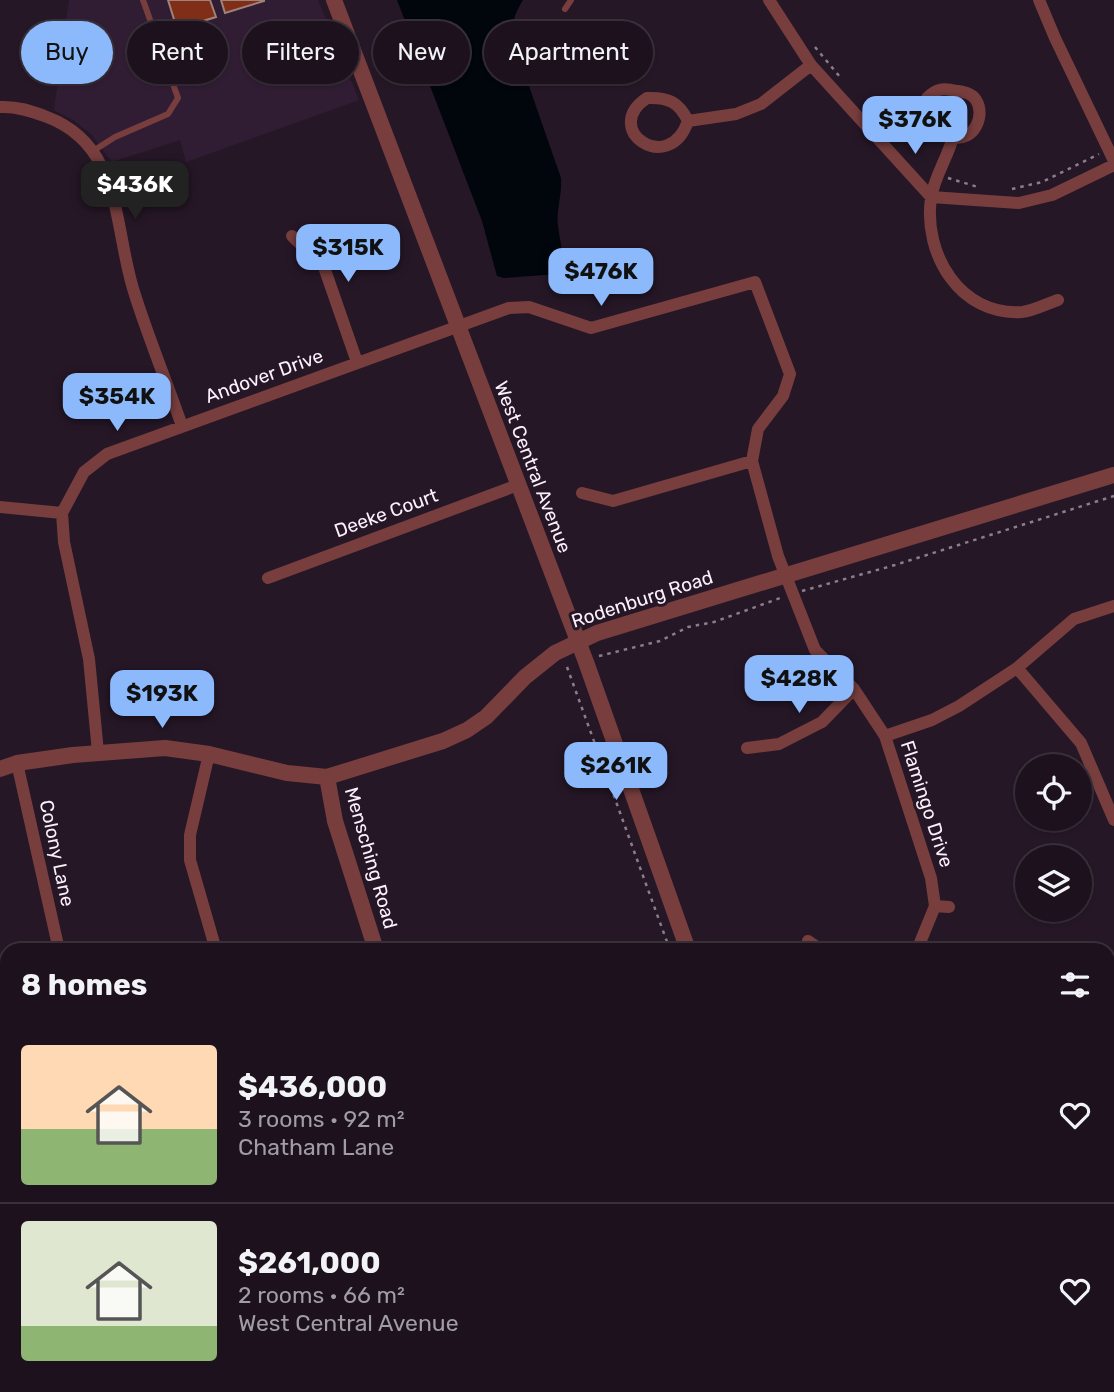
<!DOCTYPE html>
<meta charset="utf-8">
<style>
:root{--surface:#1c111d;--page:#291f2a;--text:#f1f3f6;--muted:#a09da4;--line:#3a313b;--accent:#8cb9fc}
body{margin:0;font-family:Rubik,sans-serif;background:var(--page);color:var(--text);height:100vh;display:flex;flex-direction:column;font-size:26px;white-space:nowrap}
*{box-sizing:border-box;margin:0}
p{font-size:23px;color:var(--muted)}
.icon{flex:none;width:38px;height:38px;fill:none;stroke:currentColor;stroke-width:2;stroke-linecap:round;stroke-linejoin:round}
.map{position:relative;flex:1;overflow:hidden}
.panel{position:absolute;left:0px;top:943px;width:1115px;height:450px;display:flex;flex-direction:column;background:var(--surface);border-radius:21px 21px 0 0;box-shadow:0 2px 5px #0004,0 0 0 2px var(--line)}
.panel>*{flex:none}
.hud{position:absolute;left:21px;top:21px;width:700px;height:63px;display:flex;gap:14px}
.fabs{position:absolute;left:1015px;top:754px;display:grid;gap:14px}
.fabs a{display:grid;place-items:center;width:77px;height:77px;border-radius:50%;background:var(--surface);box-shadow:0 2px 5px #0004,0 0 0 2px var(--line);font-size:35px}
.price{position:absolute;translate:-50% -60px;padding:0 16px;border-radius:14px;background:var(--accent);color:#111;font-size:23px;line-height:46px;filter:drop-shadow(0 2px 4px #0008)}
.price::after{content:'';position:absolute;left:50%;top:42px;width:21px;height:16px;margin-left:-10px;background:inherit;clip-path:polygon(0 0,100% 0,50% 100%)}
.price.current{background:#222;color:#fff}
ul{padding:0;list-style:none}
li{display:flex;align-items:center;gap:21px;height:175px;padding:0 21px}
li+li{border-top:2px solid var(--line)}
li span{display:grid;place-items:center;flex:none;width:196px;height:140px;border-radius:7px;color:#555}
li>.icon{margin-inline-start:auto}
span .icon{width:84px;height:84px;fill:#fffc;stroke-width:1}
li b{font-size:30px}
h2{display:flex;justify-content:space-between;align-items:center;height:84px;padding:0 21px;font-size:30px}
.chip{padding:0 24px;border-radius:32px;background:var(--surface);box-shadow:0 2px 5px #0004,0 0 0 2px var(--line);font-size:24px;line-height:63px}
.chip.current{background:var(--accent);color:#111}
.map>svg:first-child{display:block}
.built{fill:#311d33}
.green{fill:#363a0d}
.water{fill:#01060d}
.building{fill:#802e17;stroke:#9f827a;stroke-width:2}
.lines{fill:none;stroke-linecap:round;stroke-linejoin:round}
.path{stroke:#8b7e8c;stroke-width:2.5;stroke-dasharray:3.5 5;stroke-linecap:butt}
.service{stroke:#783e3e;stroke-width:6}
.minor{stroke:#783e3e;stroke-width:12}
.tertiary{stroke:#783e3e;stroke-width:16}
.labels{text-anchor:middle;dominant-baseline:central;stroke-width:6;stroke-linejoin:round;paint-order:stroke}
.street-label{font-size:19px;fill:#fbf0fb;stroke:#261727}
</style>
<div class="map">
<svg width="1114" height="1392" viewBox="0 0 1114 1392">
<rect width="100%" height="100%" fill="#261727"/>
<path class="built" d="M69,0H318L359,100L186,162L180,140L112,162L91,134L73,120L54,110Z"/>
<path class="green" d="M7,1205V1386H314L312,1392H9L0,1380V1207Z"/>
<path class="water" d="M397,0H523C515,13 511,24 513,40L561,178C562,190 559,200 558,212C555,234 569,253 557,274L504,278L497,276L482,221Z
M1114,1039V1212L1108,1208V1042Z"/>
<path class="building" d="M168,0H210L216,17L177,29Z
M221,0H264V1L225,13Z
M363,1386H381L379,1392H348L350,1387L361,1391Z
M435,1386H459L461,1392H437Z
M685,1386L688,1392H666L683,1386Z
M750,1386H784L786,1392H766L765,1389L753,1392Z"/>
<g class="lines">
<path class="path" d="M815,47L840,77
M948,178L978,187
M1012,189L1042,182L1099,154
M802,591L895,565L1114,496
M599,656L660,641L688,627L714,622L783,597
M567,667L670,950
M0,1238L7,1237
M826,1386L828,1392"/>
<path class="service" d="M565,9L571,0
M93,151L115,137L168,114L178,98L143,0"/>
<path class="minor" d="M769,0L811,65L931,197L1019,203L1052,195L1114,165
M1039,0L1055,38L1114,161
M647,98C668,97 679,102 688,121C669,177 600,129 647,98Z
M0,107C17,106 32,111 47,117C124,146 113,230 135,295C149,339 167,383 182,426
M688,121L736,114L761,104L811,65
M953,137C934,131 925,118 927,98C937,88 943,88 957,91C964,92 972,93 976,100C986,115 974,142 953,137C948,157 934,177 931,198C923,254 960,316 1022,312C1033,311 1046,304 1058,300
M292,236L324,267L357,362
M582,493L613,501L752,461
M0,507L62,513
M268,578L518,485
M1017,668L1081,743L1114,820
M885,736L932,720L959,706L1017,668L1074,619L1114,606
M747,748L779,744L822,722L854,689
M98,752L89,659L64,542L62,513L84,472L107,454L509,308L529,307L591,328L755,282L790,374L783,396L758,429L752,461L778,556L815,650L854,689L885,736L931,878L935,906L917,950
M209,754L190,835V860L216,950
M17,763L59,950
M935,906L949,907
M808,941L821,950
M1108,1009L1114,1006
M1108,1236L1114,1239
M716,1386L718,1392
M495,1392V1386"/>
<path class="tertiary" d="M334,0L586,662L688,950
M0,769L17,763L73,755L165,748L209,754L287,773L327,777L443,741L467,730L486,717L525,677L555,653L597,633L1114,475
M327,777L335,821L376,950
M844,1386L846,1392
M312,1392L314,1386"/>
</g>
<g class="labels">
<g class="street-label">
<text transform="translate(264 376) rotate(-20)">Andover Drive</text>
<text transform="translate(533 467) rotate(69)">West Central Avenue</text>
<text transform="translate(386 513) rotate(-20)">Deeke Court</text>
<text transform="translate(642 599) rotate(-18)">Rodenburg Road</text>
<text transform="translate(927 804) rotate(72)">Flamingo Drive</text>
<text transform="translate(57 853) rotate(78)">Colony Lane</text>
<text transform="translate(371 858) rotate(74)">Mensching Road</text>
</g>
</g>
</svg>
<div class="fabs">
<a><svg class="icon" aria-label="locate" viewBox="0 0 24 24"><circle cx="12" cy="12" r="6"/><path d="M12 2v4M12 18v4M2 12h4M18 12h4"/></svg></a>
<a><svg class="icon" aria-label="layers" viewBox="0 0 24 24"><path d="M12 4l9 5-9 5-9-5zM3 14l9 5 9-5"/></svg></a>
</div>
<b class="price" style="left:915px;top:156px">$376K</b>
<b class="price current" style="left:135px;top:221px">$436K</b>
<b class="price" style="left:348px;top:284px">$315K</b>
<b class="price" style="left:601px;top:308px">$476K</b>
<b class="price" style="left:117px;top:433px">$354K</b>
<b class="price" style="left:799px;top:715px">$428K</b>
<b class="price" style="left:162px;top:730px">$193K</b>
<b class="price" style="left:616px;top:802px">$261K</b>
<div class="hud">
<a class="chip current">Buy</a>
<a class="chip">Rent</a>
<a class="chip">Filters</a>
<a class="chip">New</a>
<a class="chip">Apartment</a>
</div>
<section class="panel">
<h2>8 homes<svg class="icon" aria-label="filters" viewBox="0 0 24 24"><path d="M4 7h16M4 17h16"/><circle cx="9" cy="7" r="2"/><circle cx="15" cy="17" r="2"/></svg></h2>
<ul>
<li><span style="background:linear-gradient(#ffd9b3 60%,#8fb573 0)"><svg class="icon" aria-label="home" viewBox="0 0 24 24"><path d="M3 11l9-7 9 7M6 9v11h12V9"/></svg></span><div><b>$436,000</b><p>3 rooms · 92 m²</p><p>Chatham Lane</p></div><svg class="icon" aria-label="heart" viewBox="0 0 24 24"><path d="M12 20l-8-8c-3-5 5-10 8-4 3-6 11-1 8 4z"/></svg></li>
<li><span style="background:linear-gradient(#dfe7d0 75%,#8fb573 0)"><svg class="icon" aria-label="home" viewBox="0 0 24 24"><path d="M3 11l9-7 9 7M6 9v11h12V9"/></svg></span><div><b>$261,000</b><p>2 rooms · 66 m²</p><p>West Central Avenue</p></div><svg class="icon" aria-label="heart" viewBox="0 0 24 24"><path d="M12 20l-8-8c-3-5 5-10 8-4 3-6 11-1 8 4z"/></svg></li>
</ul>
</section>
</div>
